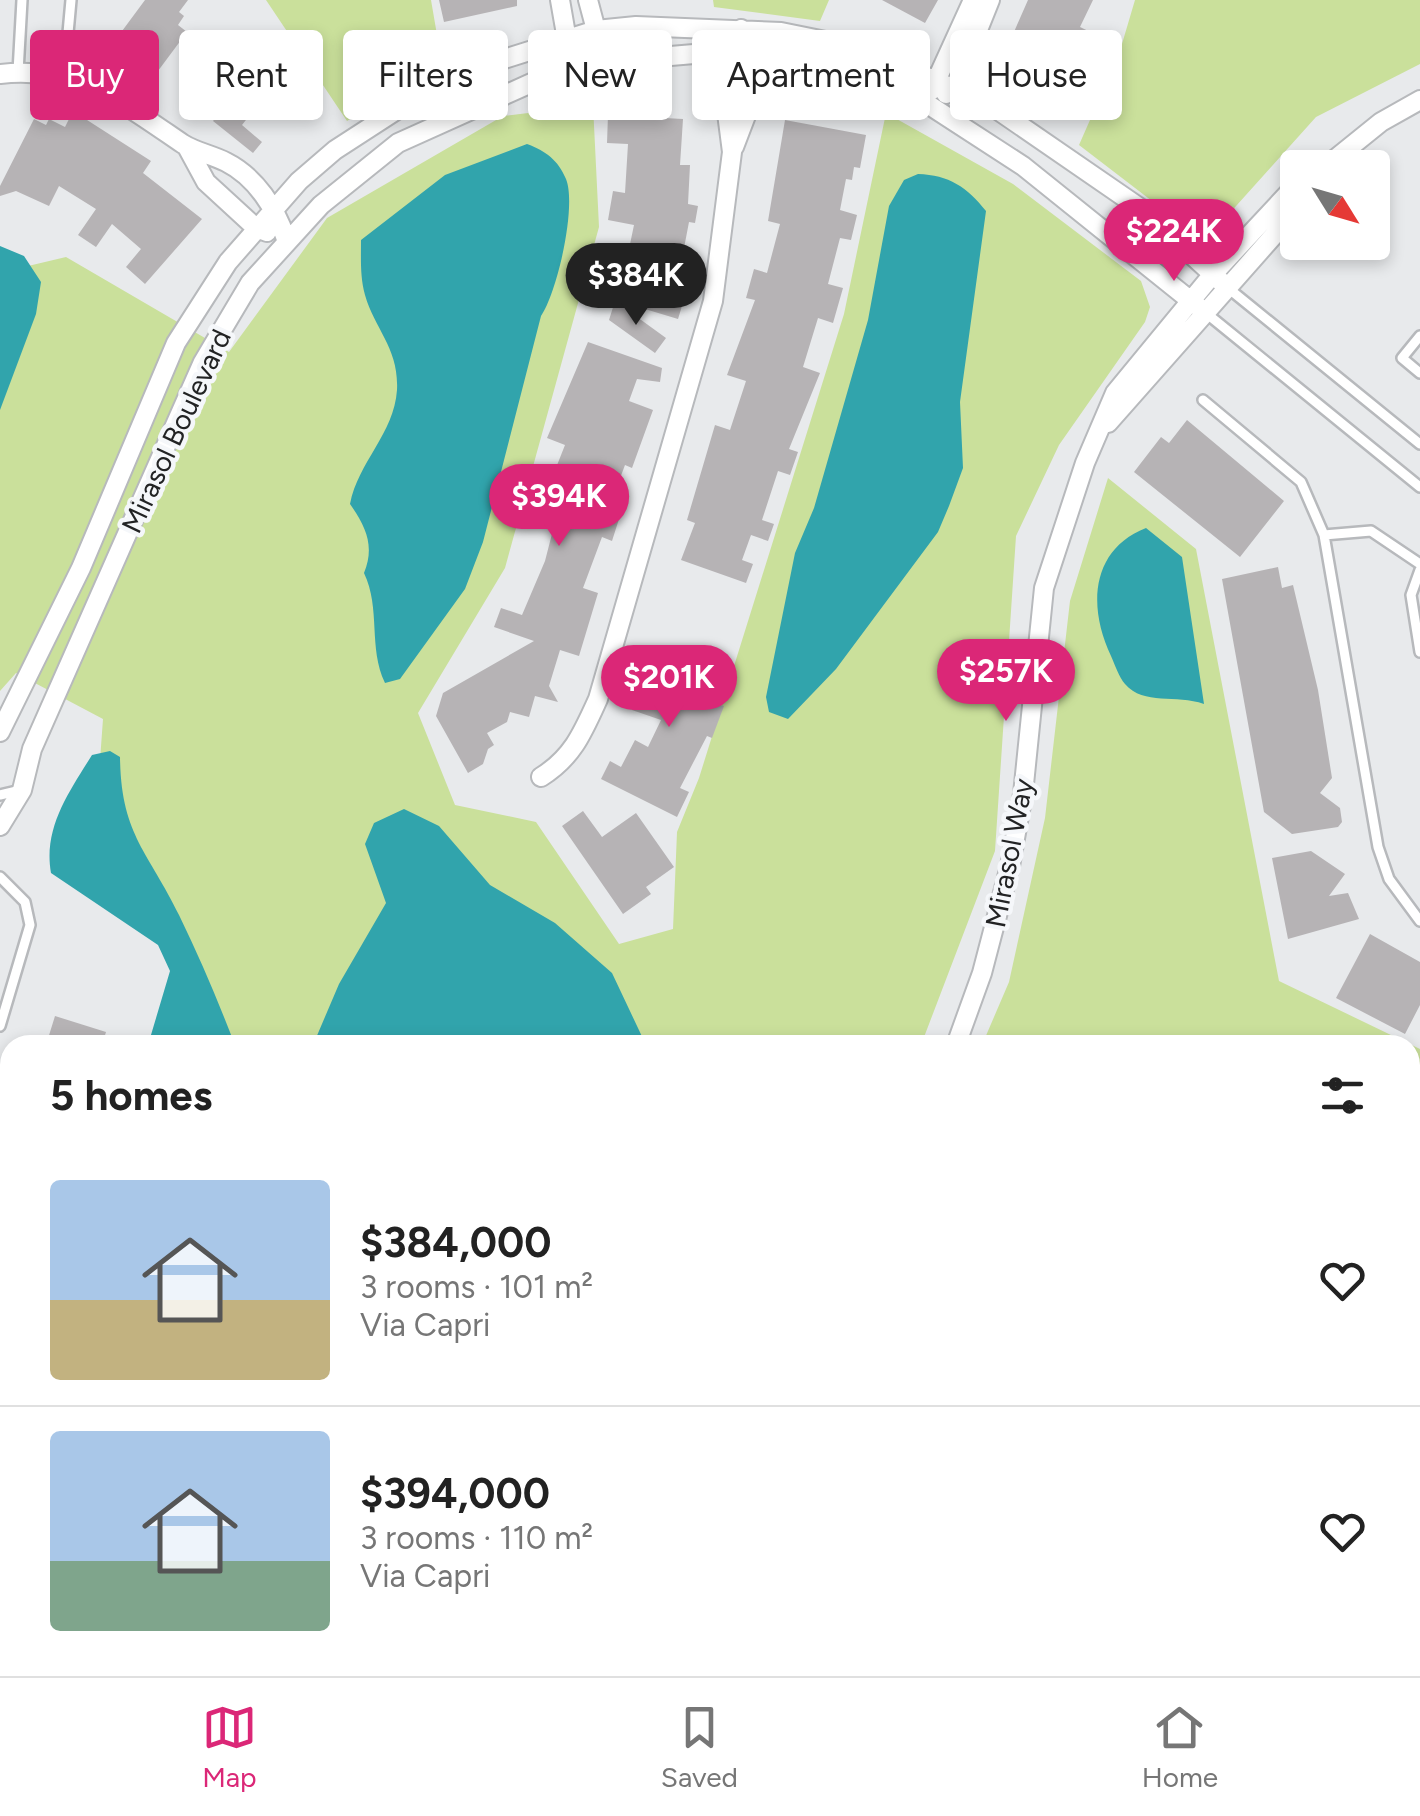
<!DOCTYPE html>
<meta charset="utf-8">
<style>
:root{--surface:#fff;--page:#f6f6f6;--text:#222;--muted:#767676;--line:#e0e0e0;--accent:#db2777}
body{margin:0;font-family:Figtree,sans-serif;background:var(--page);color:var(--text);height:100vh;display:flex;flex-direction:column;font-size:38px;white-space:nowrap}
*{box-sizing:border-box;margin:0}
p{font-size:32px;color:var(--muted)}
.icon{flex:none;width:55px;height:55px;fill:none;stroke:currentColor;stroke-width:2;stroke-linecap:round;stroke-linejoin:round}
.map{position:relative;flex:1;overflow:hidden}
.drawer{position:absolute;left:0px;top:1035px;width:1420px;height:642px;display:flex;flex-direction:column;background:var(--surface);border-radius:30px 30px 0 0;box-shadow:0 5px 15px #0003}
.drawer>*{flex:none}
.guide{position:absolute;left:30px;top:30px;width:1360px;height:90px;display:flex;gap:20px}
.needle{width:65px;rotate:127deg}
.buttons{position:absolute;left:1280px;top:150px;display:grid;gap:20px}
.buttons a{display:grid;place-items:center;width:110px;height:110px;border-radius:10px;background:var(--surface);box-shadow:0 5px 15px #0003;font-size:50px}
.price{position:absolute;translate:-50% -85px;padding:0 22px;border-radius:35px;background:var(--accent);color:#fff;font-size:32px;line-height:65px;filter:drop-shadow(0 2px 5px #0008)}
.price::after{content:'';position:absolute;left:50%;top:60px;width:30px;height:22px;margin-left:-15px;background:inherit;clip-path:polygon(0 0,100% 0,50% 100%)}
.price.selected{background:#222;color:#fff}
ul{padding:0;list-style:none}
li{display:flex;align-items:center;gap:30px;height:250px;padding:0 50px}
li+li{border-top:2px solid var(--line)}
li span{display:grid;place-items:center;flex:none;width:280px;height:200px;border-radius:10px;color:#555}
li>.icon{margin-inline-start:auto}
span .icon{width:120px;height:120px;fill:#fffc;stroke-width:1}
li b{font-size:42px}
h2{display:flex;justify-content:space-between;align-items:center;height:120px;padding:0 50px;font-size:42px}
.pill{padding:0 35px;border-radius:10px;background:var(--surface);box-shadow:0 5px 15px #0003;font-size:35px;line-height:90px}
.pill.selected{background:var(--accent);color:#fff}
.menu{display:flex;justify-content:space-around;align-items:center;height:140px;border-top:2px solid var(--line);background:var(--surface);font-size:28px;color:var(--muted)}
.menu a{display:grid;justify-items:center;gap:5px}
.menu .selected{color:var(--accent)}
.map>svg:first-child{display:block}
.green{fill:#cae09b}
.water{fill:#31a4ac}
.building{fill:#b6b3b5}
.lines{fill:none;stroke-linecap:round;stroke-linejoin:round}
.service-casing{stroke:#b7b9bc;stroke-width:14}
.minor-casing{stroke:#b7b9bc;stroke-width:22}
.service{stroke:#fff;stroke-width:9}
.minor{stroke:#fff;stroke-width:18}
.labels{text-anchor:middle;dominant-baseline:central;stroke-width:9;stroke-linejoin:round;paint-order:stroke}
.street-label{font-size:28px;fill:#222324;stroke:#f5f7fa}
</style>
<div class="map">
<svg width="1420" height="1676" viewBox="0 0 1420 1676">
<rect width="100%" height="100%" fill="#e8eaec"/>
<path class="green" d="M266,0H431L442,64L347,121Z
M713,0H829L820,21L714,7Z
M1135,0H1420V64L1316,117L1219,225L1195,234L1079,145L1119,54Z
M593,105L599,227L505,568L418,713L455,805L536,822L619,944L673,929L677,832L699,778L844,314L886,113L1013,184L1141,281L1150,307L1145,322L1059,445L1016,536L995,851L921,1045H215L98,788L103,719L16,673L0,691V279L7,271L66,257L229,352L327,218L503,116Z
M1108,478L1196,549L1279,981L1420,1049V1676H924L921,1668H1410V1045H982L1009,982L1045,818L1070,601Z
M609,1668H871L873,1676H608Z"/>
<path class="water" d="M527,144C546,151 558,160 566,179C577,206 557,293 541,316L483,542L465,589L400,679L385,683C368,647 381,609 364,573C375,546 366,527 350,504C358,462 394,434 397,390C399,348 375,330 365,295C360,277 361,259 361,240L445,175Z
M918,174C949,175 967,187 986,211L960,402L963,468L949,506L938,532L836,669L788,719L769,712L766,697L795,553L814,508L868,320L889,206L904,180Z
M0,246L24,256L41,282L36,314L0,410Z
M1146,528L1182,557L1204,704C1176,694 1144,706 1125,684C1119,677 1115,665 1111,656C1088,608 1090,550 1146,528Z
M110,751L120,757C121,835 148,851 179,915C200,958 218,1001 235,1045H148L170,971L158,945L51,873C43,828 69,792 92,755Z
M404,809L439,826L490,885L555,923L612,973L646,1045H313L339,984L386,903L365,844L374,823Z
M643,1668H825L827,1676H642Z"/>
<path class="building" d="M145,0H188L179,12L184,16L178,25L187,32L155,75L134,59L129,65L108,50Z
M439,0H517V6L444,22Z
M882,0H938L925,23Z
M1028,0H1093L1080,27L1105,39L1097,56L1074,45L1056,83L1003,57Z
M263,59L307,94L285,120L261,101L242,125L262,142L253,153L213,121Z
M73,111L151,161L143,173L202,219L145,284L126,267L141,249L112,224L96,247L78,235L96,209L59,186L49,206L16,191L0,196V186L34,119L46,125L49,119L65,127Z
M608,115L683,119L680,165H690L688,204L698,206L695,223L689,222L676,290L686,293L678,319L592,293L604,267L624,273L634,225L608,220L613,191L625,193L628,144L607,143Z
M785,120L866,135L860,168L854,167L852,180L846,179L840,210L857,215L851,240L840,238L828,284L843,288L833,323L818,318L803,367L820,373L789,449L798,452L790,475L778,471L762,520L774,524L768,541L751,535L742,560L753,564L746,583L681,560L695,523L687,520L715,425L730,430L746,381L727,375L755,300L746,298L754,269L767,273L780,224L768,221Z
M615,301L666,338L655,353L609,320Z
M588,342L662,368L660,382L637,379L629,401L653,410L632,468L625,465L619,481L614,480L601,513L619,519L612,541L602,537L583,588L598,593L579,656L560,650L549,686L558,702L535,696L529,717L510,712L507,722L487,733L494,745L488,749L483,764L468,773L436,716L443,693L534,641L494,627L501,608L522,615L545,561L554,526L525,516L535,489L546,493L565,445L547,438Z
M1187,420L1284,501L1240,557L1134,472L1161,437L1169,443Z
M1278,567L1282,588L1293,585L1318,690L1332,778L1320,793L1340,808L1342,822L1338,827L1292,834L1264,812L1222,579Z
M654,646L721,669L710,702L724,706L712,738L707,736L680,788L689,792L677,817L601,779L610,761L621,767L635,740L648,747L661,720L632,710Z
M583,811L602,837L636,813L674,867L646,887L651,894L623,914L562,826Z
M1311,851L1345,874L1329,896L1348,893L1359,919L1288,939L1272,858Z
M1370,934L1420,962V1005L1405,1034L1336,998Z
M55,1016L106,1032L102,1045H46Z"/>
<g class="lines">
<defs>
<path id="service" d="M18,72L22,0
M64,77L71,0
M1228,288L1420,444
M1206,313L1420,487
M1420,336L1402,358L1420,373
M1203,400L1301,482L1324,535L1371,531L1420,564
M1324,535L1378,847L1389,879L1420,921
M1420,570L1411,595L1420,652
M0,795L21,790
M0,877L25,902L30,925L0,1026"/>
<path id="minor" d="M560,0L567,40L589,63
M588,0L596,30L589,63
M0,74C76,65 124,104 183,144C196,152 212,155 226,162C256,177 276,209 286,239
M932,90L973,0
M946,94L954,90L990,0
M187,147L206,182L256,228L267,232
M734,147L755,92L758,58L741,29
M1324,168L1381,122L1420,100
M1108,423L1298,208
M0,732L81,568L176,343L228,262L299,181L335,150L426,91L482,66L596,30L636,26L781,32L860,48L989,104L1140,208L1228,288
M541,777C573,757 583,732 598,699L713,301L732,152L724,90L741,29
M0,826L22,790L32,749L203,362L250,283L321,205L398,143L538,80L589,63L694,54L780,59L853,77L929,105L1023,166L1206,313
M956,1045L982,973L1010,866L1023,794L1044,588L1085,463L1115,393L1213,274L1298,183
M893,1668L895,1676"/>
</defs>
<use href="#service" class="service-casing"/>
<use href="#minor" class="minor-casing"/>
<use href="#service" class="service"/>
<use href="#minor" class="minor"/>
</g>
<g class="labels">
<g class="street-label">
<text transform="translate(176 431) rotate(-65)">Mirasol Boulevard</text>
<text transform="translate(1009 853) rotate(-79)">Mirasol Way</text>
</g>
</g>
</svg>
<div class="buttons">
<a><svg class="needle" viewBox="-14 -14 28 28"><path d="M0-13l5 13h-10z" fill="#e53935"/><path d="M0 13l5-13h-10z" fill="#767676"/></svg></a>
</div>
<b class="price" style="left:1174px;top:284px">$224K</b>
<b class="price selected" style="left:636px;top:328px">$384K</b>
<b class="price" style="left:559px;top:549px">$394K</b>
<b class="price" style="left:1006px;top:724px">$257K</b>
<b class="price" style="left:669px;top:730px">$201K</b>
<div class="guide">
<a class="pill selected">Buy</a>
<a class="pill">Rent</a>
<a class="pill">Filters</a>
<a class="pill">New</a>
<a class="pill">Apartment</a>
<a class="pill">House</a>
</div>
<section class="drawer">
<h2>5 homes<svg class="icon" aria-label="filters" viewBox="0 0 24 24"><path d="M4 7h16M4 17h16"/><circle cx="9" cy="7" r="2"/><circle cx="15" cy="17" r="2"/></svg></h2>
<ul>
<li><span style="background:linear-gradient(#a9c7e8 60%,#c2b280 0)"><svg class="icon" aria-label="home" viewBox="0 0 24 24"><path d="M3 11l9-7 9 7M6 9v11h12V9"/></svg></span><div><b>$384,000</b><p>3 rooms · 101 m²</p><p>Via Capri</p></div><svg class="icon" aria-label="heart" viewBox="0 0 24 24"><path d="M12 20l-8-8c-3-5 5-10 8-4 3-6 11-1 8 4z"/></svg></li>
<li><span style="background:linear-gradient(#a9c7e8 65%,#7fa58c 0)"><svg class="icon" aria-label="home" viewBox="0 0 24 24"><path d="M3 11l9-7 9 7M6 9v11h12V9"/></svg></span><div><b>$394,000</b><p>3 rooms · 110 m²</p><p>Via Capri</p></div><svg class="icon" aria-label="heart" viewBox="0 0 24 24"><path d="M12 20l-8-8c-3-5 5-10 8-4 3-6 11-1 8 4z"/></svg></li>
</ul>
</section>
</div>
<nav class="menu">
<a class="selected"><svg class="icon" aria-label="map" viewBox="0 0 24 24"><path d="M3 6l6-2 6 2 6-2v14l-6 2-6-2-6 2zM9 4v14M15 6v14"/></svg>Map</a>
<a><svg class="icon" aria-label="saved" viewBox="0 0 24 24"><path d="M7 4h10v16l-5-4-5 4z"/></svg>Saved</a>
<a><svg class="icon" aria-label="home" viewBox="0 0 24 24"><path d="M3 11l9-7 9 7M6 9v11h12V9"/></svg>Home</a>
</nav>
